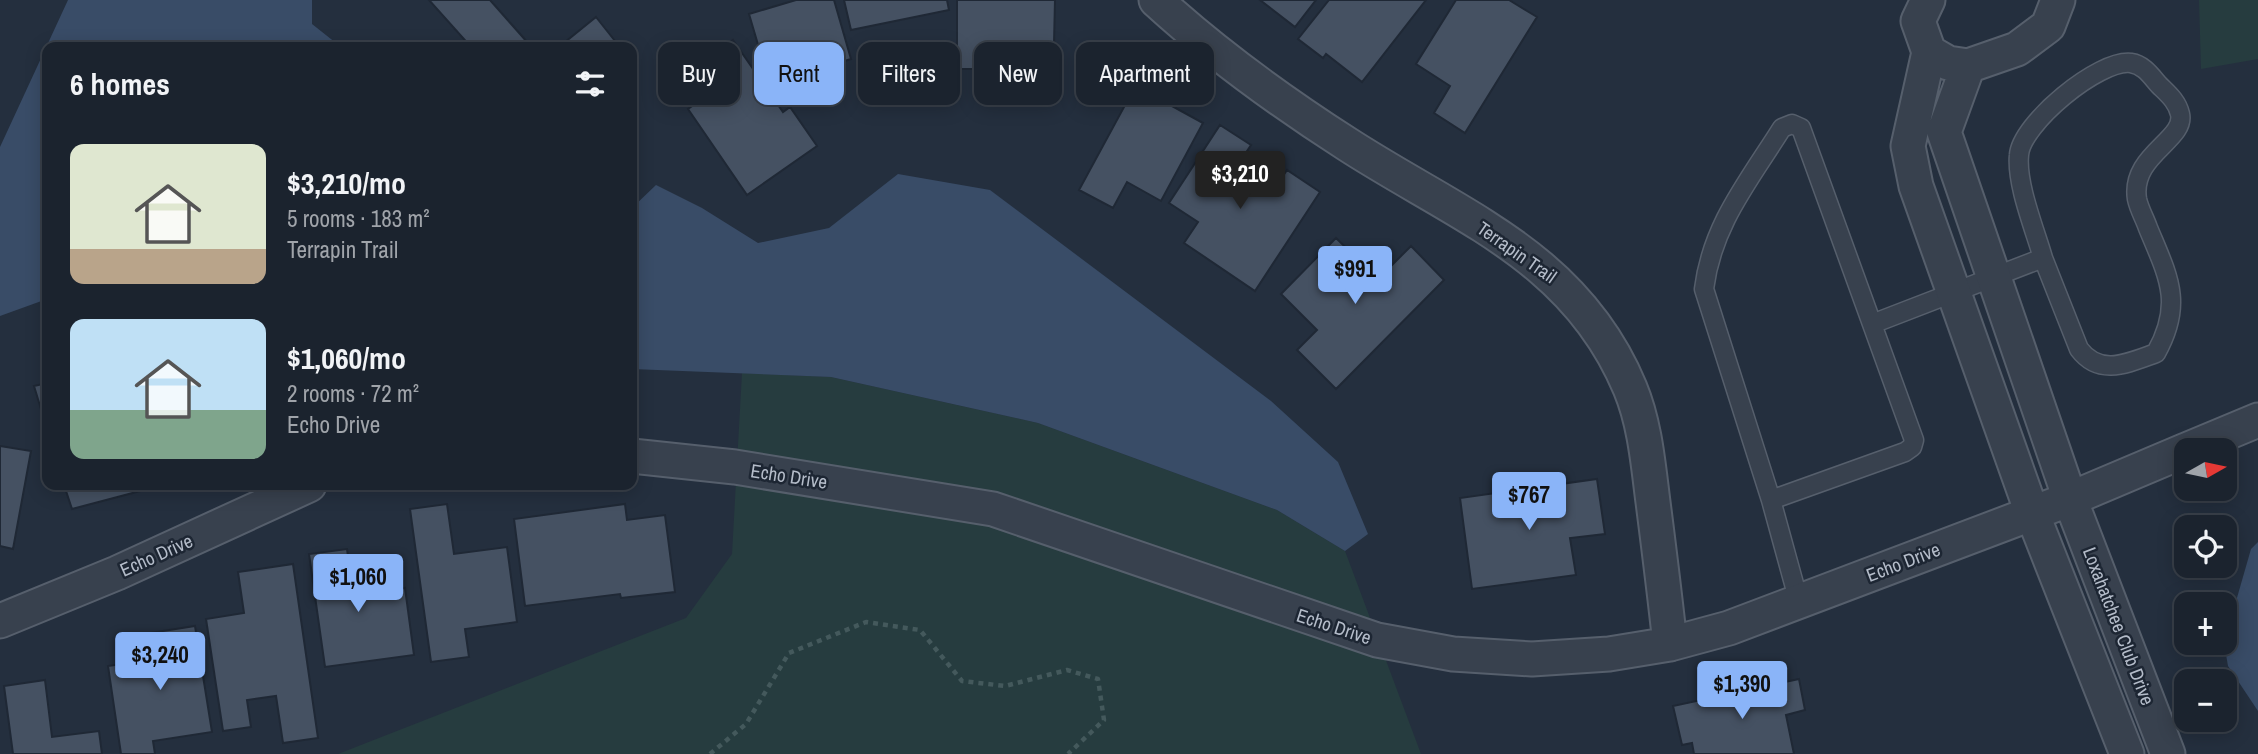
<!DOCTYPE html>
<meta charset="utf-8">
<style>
:root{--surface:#1b232e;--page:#242b36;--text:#f1f3f6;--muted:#a0a4aa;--line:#39404a;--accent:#8ab4f8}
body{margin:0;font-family:"Archivo Narrow",sans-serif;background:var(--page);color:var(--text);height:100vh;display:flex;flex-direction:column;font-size:26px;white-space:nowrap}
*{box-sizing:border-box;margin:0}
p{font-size:23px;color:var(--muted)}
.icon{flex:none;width:38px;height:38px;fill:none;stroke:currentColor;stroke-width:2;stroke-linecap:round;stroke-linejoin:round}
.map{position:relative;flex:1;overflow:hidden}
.sheet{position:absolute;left:42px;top:42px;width:595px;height:448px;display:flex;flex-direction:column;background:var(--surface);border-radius:14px;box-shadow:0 4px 18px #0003,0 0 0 2px var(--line)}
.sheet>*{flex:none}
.guide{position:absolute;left:658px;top:42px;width:665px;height:63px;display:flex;gap:14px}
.needle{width:46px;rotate:81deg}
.controls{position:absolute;left:2174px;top:438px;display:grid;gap:14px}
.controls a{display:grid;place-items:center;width:63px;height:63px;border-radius:14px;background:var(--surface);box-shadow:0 4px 18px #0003,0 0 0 2px var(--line);font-size:35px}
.price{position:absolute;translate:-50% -60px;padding:0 16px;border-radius:7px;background:var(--accent);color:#111;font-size:23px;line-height:46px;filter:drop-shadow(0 2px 4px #0008)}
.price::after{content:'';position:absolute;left:50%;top:42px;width:21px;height:16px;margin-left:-10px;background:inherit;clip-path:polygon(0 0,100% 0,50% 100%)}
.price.current{background:#222;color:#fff}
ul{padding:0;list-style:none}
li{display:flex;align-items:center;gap:21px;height:175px;padding:0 28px}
li span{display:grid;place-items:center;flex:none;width:196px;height:140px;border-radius:14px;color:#555}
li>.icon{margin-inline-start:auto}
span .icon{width:84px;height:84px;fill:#fffc;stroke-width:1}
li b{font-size:30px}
h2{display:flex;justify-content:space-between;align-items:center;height:84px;padding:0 28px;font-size:30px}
.chip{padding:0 24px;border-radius:14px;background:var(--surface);box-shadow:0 4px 18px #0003,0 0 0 2px var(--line);font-size:24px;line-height:63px}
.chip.current{background:var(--accent);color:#111}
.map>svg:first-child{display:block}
.green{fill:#263c3f}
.water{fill:#394c67}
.building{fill:#455162;stroke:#1f2835;stroke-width:2}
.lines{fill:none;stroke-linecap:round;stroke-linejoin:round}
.lane-casing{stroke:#565f6c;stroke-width:21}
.street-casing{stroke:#565f6c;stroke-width:37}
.path{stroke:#44595c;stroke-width:4.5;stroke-dasharray:5 5;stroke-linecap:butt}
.lane{stroke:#38414e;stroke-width:18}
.street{stroke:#38414e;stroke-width:33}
.labels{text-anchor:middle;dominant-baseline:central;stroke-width:5;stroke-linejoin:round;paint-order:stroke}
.street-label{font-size:19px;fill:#b4bcc9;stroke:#1d2633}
</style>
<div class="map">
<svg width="2258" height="754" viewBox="0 0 2258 754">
<rect width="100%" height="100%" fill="#242f3e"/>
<path class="green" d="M2199,0H2258V59L2201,69Z
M742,373L831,377L1038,423L1277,510L1345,551L1421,754H338L686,618L732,554Z"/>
<path class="water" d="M68,0H312V24L341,47H47V299L0,316V147Z
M898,174L990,190L1271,401L1338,462L1368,534L1345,551L1277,510L1038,423L831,377L632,369V208L656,185L702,208L758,243L829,228Z
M2258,542V711L2228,666L2224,643L2251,549Z"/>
<path class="building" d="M429,0H490L528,43L523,47H471Z
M796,0H834L851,59L809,72L810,78L771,89L749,14Z
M844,0H947L949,10L851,30Z
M957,0H1055L1054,44H1031V79H996V69H957Z
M1260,0H1316L1295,27Z
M1329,0H1426L1362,82L1326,54L1323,58L1298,39Z
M1456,0H1509L1537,17L1465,133L1434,113L1450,86L1416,64Z
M596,17L619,46L559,47Z
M733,40L783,112L790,107L817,146L747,195L688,109L713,91L696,66Z
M1144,70L1181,90L1172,106L1203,123L1161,201L1127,182L1113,208L1079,190Z
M1220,125L1251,145L1236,168L1272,192L1287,170L1320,192L1255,291L1184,243L1198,222L1169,203Z
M1336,238L1378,279L1411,246L1444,280L1336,389L1297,350L1317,330L1281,294Z
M47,383V429L34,386Z
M0,446L31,451L13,549L0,546Z
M1597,479L1605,534L1570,538L1576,575L1472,589L1460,498Z
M64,485H142L144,490L72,509Z
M447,504L454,554L507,547L517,622L465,629L469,657L431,662L410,509Z
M625,504L627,520L665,515L675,592L621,598L620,594L525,606L514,519Z
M347,549L352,582L376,579L378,592L405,588L414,655L325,667L309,554Z
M293,564L318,738L283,743L276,696L247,700L251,727L223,731L206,619L244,613L238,572Z
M195,626L212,732L153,741L155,754H121L108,666L129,663L128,651L152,648L150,633Z
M1799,679L1805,710L1786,715L1794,754H1694L1692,743L1682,745L1673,706Z
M45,680L52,737L99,731L102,754H13L4,686Z"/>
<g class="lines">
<defs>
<path id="lane" d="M1872,324L2043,258L2079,349C2100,377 2128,363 2156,353C2184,303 2168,276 2148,228C2145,219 2139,209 2137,199C2130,155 2186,140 2180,114C2177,101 2168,94 2159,85C2151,76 2144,65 2131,63C2099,59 2021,124 2019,155C2016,184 2035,230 2043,258
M1771,500L1905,452L1912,447L1914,440L1801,128L1792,124L1782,128C1748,182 1712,225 1704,289L1771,500L1799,602"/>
<path id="street" d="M1156,0C1215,54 1280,101 1347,144C1458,216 1575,256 1630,388C1645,424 1648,463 1653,502C1659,549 1665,597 1670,644
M1928,0L1918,21L1929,52L1948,63L1968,66L2017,49L2048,26L2058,0
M1929,52L1908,146L1916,186L2032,513L2127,754
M1968,66L1944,132L2070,499L2168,754
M2186,450L2258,420
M632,456L735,467L993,509L1377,640L1453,654L1532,659L1609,654L1670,644L1729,628L2070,499L2186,450
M0,621L117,573L309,485"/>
</defs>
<use href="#lane" class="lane-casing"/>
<use href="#street" class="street-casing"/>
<path class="path" d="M710,754L746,724L789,653L866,622L920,630L962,681L1005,686L1067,670L1098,679L1104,720L1068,754"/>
<use href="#lane" class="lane"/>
<use href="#street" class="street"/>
</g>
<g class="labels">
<g class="street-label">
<text transform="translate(1517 252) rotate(35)">Terrapin Trail</text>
<text transform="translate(789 476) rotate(9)">Echo Drive</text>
<text transform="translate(156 555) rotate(-24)">Echo Drive</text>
<text transform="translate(1903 562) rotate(-21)">Echo Drive</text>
<text transform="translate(1334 626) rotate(18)">Echo Drive</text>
<text transform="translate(2119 626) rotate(69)">Loxahatchee Club Drive</text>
</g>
</g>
</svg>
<div class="controls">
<a><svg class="needle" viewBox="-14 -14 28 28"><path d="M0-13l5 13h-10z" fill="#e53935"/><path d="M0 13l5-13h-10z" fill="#a0a4aa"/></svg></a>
<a><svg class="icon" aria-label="locate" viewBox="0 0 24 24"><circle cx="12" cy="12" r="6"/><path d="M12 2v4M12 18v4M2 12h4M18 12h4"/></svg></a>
<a>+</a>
<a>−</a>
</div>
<b class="price current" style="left:1240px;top:211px">$3,210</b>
<b class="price" style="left:1355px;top:306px">$991</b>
<b class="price" style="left:1529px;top:532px">$767</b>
<b class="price" style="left:358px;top:614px">$1,060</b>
<b class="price" style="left:160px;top:692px">$3,240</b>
<b class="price" style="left:1742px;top:721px">$1,390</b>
<div class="guide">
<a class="chip">Buy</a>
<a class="chip current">Rent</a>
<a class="chip">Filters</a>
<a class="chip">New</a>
<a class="chip">Apartment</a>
</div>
<section class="sheet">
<h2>6 homes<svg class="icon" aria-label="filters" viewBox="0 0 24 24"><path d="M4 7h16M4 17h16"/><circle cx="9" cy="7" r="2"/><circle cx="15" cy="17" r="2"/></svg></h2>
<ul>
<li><span style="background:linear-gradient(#dfe7d0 75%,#b9a48a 0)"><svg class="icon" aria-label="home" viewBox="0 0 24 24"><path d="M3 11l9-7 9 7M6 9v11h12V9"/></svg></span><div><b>$3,210/mo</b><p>5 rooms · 183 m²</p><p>Terrapin Trail</p></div></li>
<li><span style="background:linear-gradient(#bfe0f5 65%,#7fa58c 0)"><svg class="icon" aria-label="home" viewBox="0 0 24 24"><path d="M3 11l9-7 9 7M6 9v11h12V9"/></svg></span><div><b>$1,060/mo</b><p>2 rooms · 72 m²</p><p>Echo Drive</p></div></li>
</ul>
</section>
</div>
